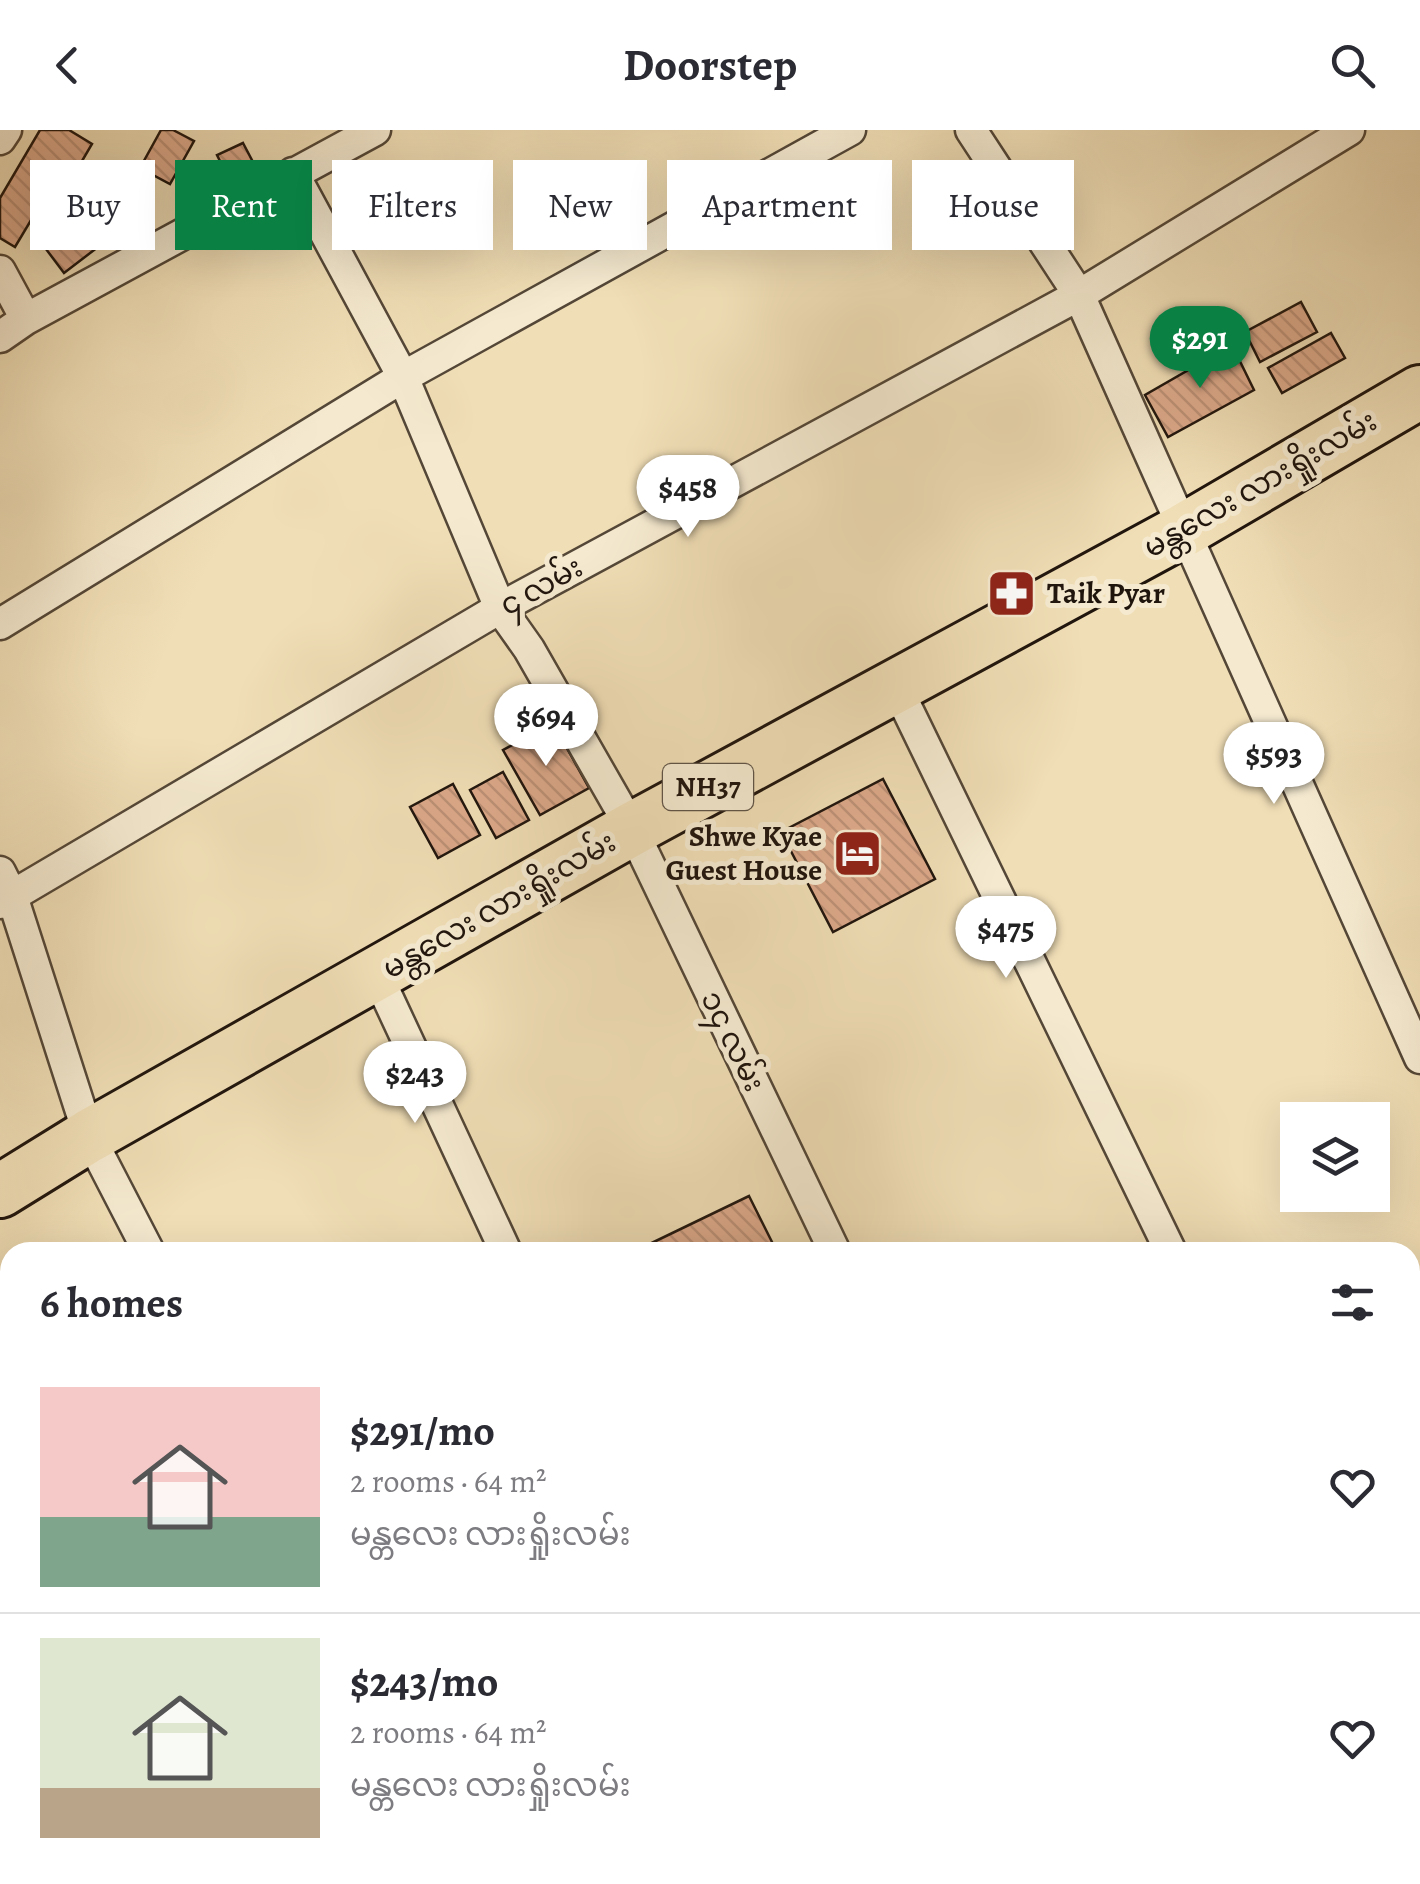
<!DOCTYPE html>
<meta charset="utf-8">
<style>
:root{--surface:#fff;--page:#f7f7f7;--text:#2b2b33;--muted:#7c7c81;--line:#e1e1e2;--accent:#0b8043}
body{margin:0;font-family:Alegreya,"Noto Sans Myanmar",serif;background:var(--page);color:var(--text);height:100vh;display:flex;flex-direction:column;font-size:38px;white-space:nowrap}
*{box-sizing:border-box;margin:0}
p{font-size:32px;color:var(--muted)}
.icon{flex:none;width:55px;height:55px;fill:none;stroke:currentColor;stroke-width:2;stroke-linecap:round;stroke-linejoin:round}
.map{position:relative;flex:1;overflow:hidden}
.side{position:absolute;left:0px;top:1112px;width:1420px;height:642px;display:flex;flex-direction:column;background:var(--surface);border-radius:30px 30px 0 0;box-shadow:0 10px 40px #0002}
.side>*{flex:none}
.banner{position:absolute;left:30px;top:30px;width:1360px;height:90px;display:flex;gap:20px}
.fabs{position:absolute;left:1280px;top:972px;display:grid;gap:20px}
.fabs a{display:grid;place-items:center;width:110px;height:110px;border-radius:0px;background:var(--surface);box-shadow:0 10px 40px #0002;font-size:50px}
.price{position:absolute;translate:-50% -85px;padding:0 22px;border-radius:35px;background:#fff;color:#222;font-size:32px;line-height:65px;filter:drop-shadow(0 2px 5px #0008)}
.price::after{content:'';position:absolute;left:50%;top:60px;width:30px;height:22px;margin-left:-15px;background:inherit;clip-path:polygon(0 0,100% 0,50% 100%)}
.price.selected{background:var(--accent);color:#fff}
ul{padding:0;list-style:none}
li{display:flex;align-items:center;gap:30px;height:250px;padding:0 40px}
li+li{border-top:2px solid var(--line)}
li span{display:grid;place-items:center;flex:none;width:280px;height:200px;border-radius:0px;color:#555}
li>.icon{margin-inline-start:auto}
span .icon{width:120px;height:120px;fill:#fffc;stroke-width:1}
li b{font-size:42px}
h2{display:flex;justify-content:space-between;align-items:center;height:120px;padding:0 40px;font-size:42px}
.pill{padding:0 35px;border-radius:0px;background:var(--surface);box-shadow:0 10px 40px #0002;font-size:35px;line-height:90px}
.pill.selected{background:var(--accent);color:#fff}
header{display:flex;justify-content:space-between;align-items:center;height:130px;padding:0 40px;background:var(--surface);font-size:45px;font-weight:700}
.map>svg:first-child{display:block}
.building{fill:url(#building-back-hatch);stroke:#20150d;stroke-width:2.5}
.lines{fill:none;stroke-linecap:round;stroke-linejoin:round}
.minor-casing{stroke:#544737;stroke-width:35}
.trunk-casing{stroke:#20150d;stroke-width:58}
.minor{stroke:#f5ead0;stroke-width:30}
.trunk{stroke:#f0deb6;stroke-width:52}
.labels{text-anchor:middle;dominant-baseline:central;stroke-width:10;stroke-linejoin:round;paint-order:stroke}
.shield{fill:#f5ead0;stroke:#605548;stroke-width:2.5}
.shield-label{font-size:28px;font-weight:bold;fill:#20150d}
.street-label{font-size:30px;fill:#20150d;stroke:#f5ead0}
.poi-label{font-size:30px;font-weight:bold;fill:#20150d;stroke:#f5ead0;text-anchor:start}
</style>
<header><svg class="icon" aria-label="back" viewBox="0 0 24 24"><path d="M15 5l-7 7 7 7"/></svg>Doorstep<svg class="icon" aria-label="search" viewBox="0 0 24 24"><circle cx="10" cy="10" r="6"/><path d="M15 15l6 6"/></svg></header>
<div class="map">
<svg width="1420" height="1754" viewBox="0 0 1420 1754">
<defs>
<pattern id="building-back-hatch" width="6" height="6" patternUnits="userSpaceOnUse" patternTransform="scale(2.5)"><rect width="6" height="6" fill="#dca98a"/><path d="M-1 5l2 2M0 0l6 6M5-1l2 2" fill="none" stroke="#bc9176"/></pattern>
</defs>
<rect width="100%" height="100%" fill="#f0deb6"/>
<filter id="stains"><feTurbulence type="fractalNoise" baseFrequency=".002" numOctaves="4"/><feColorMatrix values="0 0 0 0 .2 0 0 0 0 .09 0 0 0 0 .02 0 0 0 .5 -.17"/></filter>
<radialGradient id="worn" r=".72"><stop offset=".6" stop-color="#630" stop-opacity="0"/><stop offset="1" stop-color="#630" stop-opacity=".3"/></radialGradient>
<path class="building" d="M40,0H69L92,14L58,72L46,65L15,117L0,108V68Z
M161,0H173L194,11L170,54L140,38Z
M243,13L254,34L228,47L217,25Z
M111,62L132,91L64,143L43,115Z
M1301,172L1317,202L1260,232L1245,202Z
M1331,203L1345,228L1282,263L1268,238Z
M1232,215L1254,260L1168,307L1145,265Z
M553,593L589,658L540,685L503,620Z
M503,642L529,690L496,708L470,660Z
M883,649L935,749L833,802L781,702Z
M453,654L480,705L438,728L410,677Z
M749,1066L777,1122H633Z"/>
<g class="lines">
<defs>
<path id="minor" d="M971,0L1079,165L1420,928
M0,9L6,0
M293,43L403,247L500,478L529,519L632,699L835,1122
M0,141L26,189
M0,207L26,189L375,0
M0,494L403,247L850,0
M895,554L1171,1122
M0,742L12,766L89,1006L149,1122
M0,773L500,478L1079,165L1349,0
M377,845L506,1122
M1410,1615L1420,1636
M443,1745L447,1754
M795,1745L799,1754
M1133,1745L1138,1754"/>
<path id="trunk" d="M0,1061L89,1006L632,699L1184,400L1420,262"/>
</defs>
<use href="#minor" class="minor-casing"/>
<use href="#trunk" class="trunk-casing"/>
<use href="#minor" class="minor"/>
<use href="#trunk" class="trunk"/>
</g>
<defs>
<symbol id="pharmacy-square" viewBox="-11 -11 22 22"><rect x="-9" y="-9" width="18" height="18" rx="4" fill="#8f2418" stroke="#f5ead0"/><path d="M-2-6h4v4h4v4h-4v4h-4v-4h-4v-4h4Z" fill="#fff"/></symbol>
<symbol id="hotel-square" viewBox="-11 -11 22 22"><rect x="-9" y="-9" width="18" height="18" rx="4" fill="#8f2418" stroke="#f5ead0"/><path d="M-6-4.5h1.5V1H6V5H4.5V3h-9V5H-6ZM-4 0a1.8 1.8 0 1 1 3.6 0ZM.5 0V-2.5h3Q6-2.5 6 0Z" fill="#fff"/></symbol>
</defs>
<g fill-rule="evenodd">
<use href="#pharmacy-square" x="984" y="436" width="55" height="55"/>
<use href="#hotel-square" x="830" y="696" width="55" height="55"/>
</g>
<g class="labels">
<rect class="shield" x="663" y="634" width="90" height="46" rx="8"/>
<g class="shield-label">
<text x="708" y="657">NH37</text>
</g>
<g class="street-label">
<text transform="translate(1260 354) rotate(-30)">မန္တလေး လားရှိုးလမ်း</text>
<text transform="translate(541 456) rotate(-29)">၄ လမ်း</text>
<text transform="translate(499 775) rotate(-30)">မန္တလေး လားရှိုးလမ်း</text>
<text transform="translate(733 911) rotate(64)">၁၄ လမ်း</text>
</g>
<g class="poi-label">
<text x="1047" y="463">Taik Pyar</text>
<text x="822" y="706" text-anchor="end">Shwe Kyae<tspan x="822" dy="34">Guest House</tspan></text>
</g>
</g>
<rect width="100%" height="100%" filter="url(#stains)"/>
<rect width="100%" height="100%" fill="url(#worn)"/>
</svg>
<div class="fabs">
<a><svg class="icon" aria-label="layers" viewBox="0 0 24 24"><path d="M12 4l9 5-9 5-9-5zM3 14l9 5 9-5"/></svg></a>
</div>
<b class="price selected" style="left:1200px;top:261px">$291</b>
<b class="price" style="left:688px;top:410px">$458</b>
<b class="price" style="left:546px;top:639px">$694</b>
<b class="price" style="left:1274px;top:677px">$593</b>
<b class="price" style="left:1006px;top:851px">$475</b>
<b class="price" style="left:415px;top:996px">$243</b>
<div class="banner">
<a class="pill">Buy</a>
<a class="pill selected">Rent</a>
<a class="pill">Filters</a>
<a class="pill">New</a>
<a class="pill">Apartment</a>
<a class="pill">House</a>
</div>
<section class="side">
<h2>6 homes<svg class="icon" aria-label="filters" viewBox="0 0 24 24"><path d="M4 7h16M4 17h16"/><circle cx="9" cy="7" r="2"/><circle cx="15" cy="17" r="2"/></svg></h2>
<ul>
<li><span style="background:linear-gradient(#f6c9c9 65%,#7fa58c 0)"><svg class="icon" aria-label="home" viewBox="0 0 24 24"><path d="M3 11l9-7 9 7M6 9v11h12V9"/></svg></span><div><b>$291/mo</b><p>2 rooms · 64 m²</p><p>မန္တလေး လားရှိုးလမ်း</p></div><svg class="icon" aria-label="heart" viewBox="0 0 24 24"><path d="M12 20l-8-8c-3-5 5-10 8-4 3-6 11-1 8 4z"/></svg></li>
<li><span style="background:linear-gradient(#dfe7d0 75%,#b9a48a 0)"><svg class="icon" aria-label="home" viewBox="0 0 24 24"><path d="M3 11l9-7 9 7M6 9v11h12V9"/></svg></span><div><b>$243/mo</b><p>2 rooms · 64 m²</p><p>မန္တလေး လားရှိုးလမ်း</p></div><svg class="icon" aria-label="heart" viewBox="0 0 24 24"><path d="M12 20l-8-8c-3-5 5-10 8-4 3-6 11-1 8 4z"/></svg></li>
</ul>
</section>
</div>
